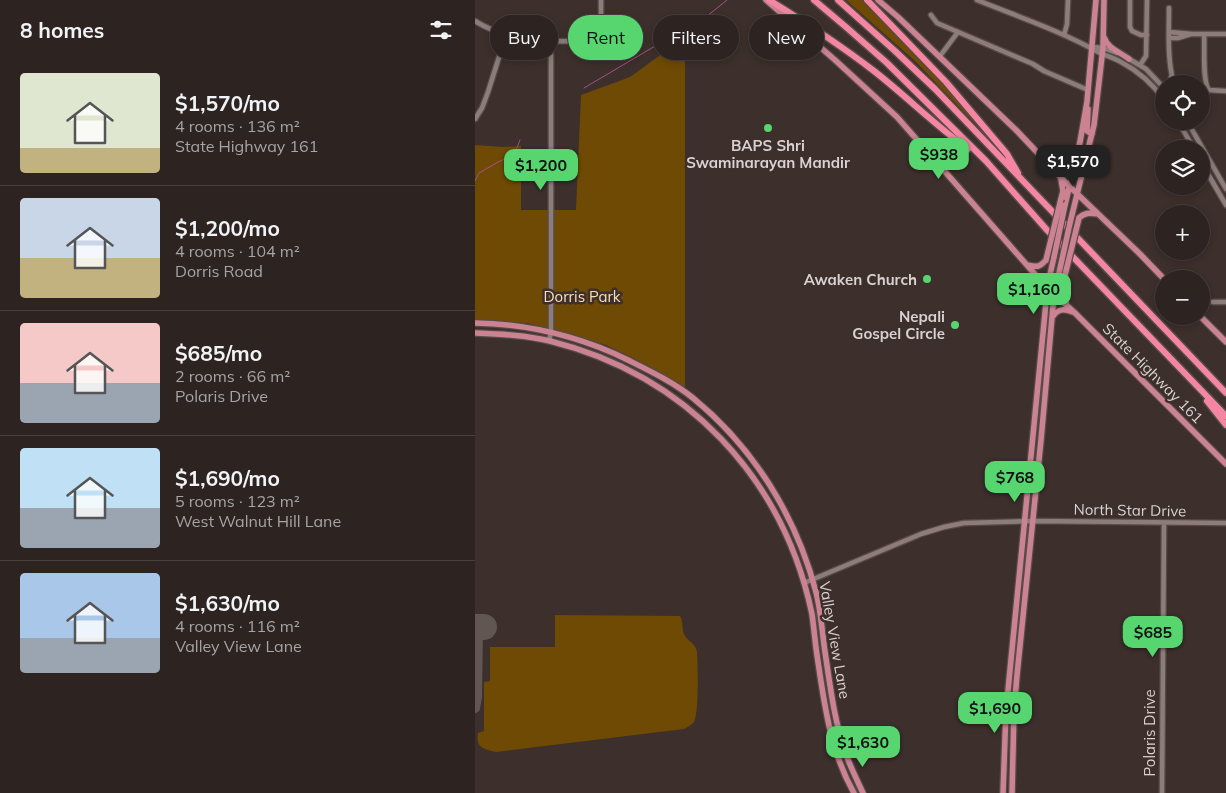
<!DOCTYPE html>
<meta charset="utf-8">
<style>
:root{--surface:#2d2321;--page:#352b2a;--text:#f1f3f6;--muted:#a7a4a5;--line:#48403f;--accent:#57d670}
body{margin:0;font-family:Mulish,sans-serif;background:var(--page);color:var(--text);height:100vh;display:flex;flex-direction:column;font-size:19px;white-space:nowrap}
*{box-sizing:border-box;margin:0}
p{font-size:16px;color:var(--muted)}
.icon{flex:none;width:28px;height:28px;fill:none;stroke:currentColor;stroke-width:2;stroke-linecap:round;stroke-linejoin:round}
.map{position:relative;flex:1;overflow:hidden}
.drawer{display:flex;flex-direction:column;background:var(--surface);width:475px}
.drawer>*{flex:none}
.top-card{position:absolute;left:15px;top:15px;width:475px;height:45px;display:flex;gap:10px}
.controls{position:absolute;left:680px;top:75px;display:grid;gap:10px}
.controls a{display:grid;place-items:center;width:55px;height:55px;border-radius:50%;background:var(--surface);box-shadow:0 2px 8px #0003,0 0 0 1px var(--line);font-size:25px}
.price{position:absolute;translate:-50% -42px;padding:0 11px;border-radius:10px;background:var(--accent);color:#111;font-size:16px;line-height:32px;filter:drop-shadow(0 1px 2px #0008)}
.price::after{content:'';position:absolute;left:50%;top:30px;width:15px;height:11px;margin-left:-8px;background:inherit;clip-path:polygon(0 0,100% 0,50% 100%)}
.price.active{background:#222;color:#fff}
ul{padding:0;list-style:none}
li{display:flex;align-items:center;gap:15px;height:125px;padding:0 20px}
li+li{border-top:1px solid var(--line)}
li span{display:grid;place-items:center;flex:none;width:140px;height:100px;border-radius:5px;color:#555}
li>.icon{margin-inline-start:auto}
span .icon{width:60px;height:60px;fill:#fffc;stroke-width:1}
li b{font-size:21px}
h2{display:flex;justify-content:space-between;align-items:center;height:60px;padding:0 20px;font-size:21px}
.chip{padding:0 18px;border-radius:22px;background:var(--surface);box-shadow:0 2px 8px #0003,0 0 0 1px var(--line);font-size:18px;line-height:45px}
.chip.active{background:var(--accent);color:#111}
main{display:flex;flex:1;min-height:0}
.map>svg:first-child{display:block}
.green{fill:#6e4a04}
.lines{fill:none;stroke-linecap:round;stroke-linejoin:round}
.stream{stroke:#a35088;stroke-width:1}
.taxiway{stroke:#625653;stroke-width:10}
.runway{stroke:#625653;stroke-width:26}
.minor-casing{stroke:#564b49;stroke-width:7}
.major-casing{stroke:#564b49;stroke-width:8}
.highway-casing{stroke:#564b49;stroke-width:9}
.minor{stroke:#8c7d7a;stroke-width:4.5}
.major{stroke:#cb8291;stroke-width:5.5}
.highway{stroke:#f586a1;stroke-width:6}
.major-bridge-casing{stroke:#564b49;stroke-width:8;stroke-linecap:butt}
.major-bridge{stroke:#cb8291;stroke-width:5.5}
.poi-dot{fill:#57d670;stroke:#3c2f2c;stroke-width:2}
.labels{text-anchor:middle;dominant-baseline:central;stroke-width:5;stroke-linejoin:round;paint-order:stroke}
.poi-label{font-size:15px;font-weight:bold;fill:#dad1d0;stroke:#3c2f2c;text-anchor:end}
.park-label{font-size:15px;fill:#fcdeb4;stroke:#3c2f2c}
.street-label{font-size:15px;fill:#dad1d0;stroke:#3c2f2c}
</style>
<main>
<section class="drawer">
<h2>8 homes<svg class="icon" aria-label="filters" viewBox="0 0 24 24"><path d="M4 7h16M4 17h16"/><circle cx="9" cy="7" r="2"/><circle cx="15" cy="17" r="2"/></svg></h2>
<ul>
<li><span style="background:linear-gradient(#dfe7d0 75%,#c2b280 0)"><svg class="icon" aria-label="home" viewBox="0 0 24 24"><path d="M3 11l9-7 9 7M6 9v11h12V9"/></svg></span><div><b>$1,570/mo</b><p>4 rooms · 136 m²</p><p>State Highway 161</p></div></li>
<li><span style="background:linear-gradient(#c9d6e8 60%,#c2b280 0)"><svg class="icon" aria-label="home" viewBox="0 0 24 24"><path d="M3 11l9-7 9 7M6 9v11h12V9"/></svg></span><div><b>$1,200/mo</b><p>4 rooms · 104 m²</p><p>Dorris Road</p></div></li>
<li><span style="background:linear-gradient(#f6c9c9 60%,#9aa5b1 0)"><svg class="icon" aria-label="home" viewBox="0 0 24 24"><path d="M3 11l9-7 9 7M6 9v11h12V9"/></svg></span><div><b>$685/mo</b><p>2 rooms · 66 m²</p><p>Polaris Drive</p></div></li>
<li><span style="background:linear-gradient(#bfe0f5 60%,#9aa5b1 0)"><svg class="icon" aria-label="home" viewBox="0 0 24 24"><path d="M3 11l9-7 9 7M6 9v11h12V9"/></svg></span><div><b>$1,690/mo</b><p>5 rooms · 123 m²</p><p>West Walnut Hill Lane</p></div></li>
<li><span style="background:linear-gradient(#a9c7e8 65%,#9aa5b1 0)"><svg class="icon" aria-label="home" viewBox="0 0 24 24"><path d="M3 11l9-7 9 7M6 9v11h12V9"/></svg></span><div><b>$1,630/mo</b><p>4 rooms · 116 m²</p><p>Valley View Lane</p></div></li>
</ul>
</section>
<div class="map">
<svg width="751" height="793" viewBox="0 0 751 793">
<rect width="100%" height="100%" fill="#3c2f2c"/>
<path class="green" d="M371,0H389L468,83L508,130L507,131L440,61Z
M210,37V388L172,365L131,345L52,323L0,321V145L28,147L46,146V210H101L106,95L155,77Z
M80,615L205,616C209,622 206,629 210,636C214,642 221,644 222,652C223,665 224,713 219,722C216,725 213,727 209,729L21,752C10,749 0,748 3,733L9,731V682L15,681V647H80Z"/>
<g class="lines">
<path class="stream" d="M109,88L236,13L252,0
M0,181L4,173L23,162L39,155L45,140"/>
<path class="taxiway" d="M0,708L2,697L3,627"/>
<path class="runway" d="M0,627H9"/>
<defs>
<path id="minor" d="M126,0V48L129,57
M502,0C544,17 586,31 625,53C632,56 640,58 646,62C663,71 678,84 689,100
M655,0V27L657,31L666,35H672
M694,8C694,33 692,60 699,84
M456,15L462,23L558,64L569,71L613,90
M0,21C32,41 67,42 104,41
M694,32L717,34H751
M729,34C730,46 727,82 734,90L751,91
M589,35L592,24L593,0
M694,38H703L716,34
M618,47L628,48L642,53
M465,56L483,32
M651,57L671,69L689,88
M665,65L671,56L672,0
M691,84L696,80V77
M0,119L7,108L13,92L31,35
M703,121L719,149
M712,121L751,189
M726,162L751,205
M738,302H751
M74,341L76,332V42
M329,583L446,534L469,527L489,523L558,521L751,523
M687,793L689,523"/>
<path id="major" d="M291,0L360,60L422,117L451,150L572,288L599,312L751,464
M403,0L423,17L541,130L594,186L665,254L689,279
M629,37C633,49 645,52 654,59
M613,109L612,131L617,134
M581,171C589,173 593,173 599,168
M586,179L588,191L586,199
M590,205L605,142L612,102L621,0
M604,218C610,212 615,213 623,214
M595,223L619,125L628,48L629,0
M552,265C561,267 564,268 571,260
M589,279L587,290L591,303
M578,316C584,308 590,309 598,312
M725,316L751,342
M0,323C54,324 104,336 153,360C175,371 198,382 218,398C279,448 321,516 341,592C346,611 347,632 350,652C355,685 359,719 370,752C375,766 382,780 388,793
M0,333C25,334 51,335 75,341C211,375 308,477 337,614C339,628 340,642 342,655C349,702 355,751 379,793
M528,793L531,711L570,313L572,288L579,257
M537,793L539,710L542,675L566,440L578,306L584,273"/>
<path id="highway" d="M294,0C330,22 365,45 399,71C431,96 460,125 493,149
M339,0L371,27L412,63L511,161L572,230L751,416
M363,0L420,51L460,89L751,393
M392,0L471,82L532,154L543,173
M732,401L751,425"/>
</defs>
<use href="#minor" class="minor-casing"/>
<use href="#major" class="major-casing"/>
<use href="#highway" class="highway-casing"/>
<use href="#minor" class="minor"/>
<use href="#major" class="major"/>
<use href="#highway" class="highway"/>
<defs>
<path id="major-bridge" d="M579,257L590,205
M571,260L586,199
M584,273L595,223
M589,279L604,218"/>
</defs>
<use href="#major-bridge" class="major-bridge-casing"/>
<use href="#major-bridge" class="major-bridge"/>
</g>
<g class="poi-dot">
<circle cx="293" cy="128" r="5"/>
<circle cx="452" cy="279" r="5"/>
<circle cx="480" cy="325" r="5"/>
</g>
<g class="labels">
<g class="poi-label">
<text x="293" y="145" text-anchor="middle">BAPS Shri<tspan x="293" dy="17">Swaminarayan Mandir</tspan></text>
<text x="442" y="279">Awaken Church</text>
<text x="470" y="316">Nepali<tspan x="470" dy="17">Gospel Circle</tspan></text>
</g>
<g class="park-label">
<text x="107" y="296">Dorris Park</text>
</g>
<g class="street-label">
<text transform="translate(678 373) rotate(45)">State Highway 161</text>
<text transform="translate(655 510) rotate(1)">North Star Drive</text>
<text transform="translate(360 640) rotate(80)">Valley View Lane</text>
<text transform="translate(674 733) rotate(-90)">Polaris Drive</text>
</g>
</g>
</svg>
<div class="controls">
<a><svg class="icon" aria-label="locate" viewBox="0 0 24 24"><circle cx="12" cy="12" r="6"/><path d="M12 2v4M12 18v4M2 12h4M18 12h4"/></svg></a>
<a><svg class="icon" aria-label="layers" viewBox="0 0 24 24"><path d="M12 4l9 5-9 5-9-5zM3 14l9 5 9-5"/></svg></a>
<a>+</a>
<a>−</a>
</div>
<b class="price" style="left:464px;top:180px">$938</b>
<b class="price active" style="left:598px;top:187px">$1,570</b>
<b class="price" style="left:66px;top:191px">$1,200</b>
<b class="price" style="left:559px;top:315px">$1,160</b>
<b class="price" style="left:540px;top:503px">$768</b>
<b class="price" style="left:678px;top:658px">$685</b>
<b class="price" style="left:520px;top:734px">$1,690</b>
<b class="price" style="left:388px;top:768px">$1,630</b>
<div class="top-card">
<a class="chip">Buy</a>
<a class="chip active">Rent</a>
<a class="chip">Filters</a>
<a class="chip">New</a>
</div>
</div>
</main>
